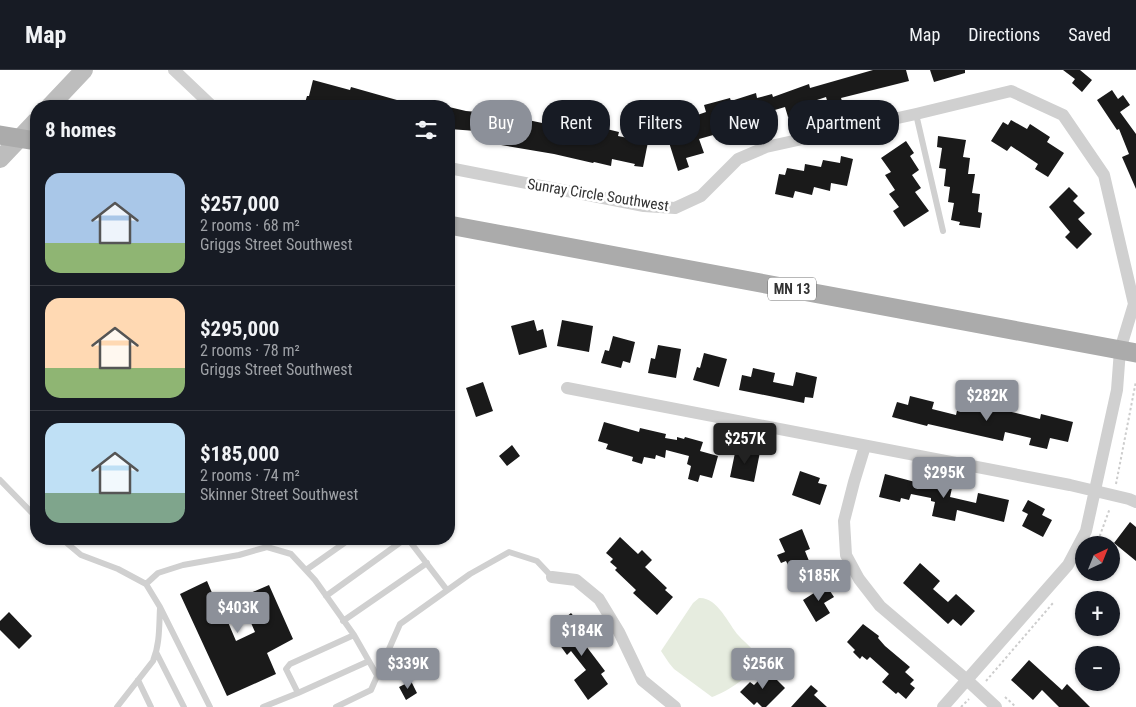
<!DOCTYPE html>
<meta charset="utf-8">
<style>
:root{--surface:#171b24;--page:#20242c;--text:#f1f3f6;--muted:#9ea1a6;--line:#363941;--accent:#8c9099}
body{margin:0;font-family:"Roboto Condensed",sans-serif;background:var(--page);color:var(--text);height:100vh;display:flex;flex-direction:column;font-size:19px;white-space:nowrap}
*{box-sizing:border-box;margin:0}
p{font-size:16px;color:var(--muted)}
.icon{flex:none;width:28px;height:28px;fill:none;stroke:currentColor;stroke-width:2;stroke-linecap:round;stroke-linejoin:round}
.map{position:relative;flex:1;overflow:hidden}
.details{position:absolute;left:30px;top:30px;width:425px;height:445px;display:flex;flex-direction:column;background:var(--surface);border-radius:20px;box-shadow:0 1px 4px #0004}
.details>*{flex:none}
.hud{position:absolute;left:470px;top:30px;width:475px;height:45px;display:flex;gap:10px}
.needle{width:32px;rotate:43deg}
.controls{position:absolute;left:1075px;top:466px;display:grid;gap:10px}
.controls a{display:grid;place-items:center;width:45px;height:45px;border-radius:50%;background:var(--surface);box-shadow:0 1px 4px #0004;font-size:25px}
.price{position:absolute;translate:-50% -42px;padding:0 11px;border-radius:5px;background:var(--accent);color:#fff;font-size:16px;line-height:32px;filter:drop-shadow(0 1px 2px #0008)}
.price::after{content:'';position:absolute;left:50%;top:30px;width:15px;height:11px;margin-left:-8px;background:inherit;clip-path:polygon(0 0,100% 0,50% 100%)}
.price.on{background:#222;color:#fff}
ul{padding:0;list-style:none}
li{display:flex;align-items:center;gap:15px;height:125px;padding:0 15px}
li+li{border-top:1px solid var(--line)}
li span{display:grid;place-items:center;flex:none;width:140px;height:100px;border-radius:15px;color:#555}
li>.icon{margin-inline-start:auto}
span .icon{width:60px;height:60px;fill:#fffc;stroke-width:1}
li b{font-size:21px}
h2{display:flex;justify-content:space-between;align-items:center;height:60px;padding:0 15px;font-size:21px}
.chip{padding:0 18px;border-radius:20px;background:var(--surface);box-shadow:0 1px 4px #0004;font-size:18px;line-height:45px}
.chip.on{background:var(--accent);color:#fff}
header{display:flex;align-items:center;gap:30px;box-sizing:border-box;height:70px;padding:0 25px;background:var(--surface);border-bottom:1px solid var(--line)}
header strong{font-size:24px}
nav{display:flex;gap:28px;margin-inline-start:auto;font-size:18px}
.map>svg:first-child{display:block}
.green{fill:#e6ecdf}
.building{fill:#1a1a1a;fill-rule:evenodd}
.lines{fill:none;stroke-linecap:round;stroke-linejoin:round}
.path{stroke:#cdcdcd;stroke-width:2;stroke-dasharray:2.5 2.5;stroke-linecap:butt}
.lane{stroke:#d0d0d0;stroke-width:6}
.street{stroke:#d0d0d0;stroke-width:12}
.secondary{stroke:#bdbdbd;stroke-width:18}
.primary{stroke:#ababab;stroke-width:19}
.labels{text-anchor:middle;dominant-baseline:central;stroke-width:5;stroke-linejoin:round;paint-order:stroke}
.shield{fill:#fff;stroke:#707070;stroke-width:1}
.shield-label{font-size:14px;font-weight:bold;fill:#333}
.street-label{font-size:15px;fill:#333;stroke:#fff}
</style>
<header>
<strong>Map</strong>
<nav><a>Map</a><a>Directions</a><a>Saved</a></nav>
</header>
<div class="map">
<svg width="1136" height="637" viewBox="0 0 1136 637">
<rect width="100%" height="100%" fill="#fff"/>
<path class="green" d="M699,528C718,527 728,554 739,566C746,574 755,579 759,590C753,605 727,622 712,627L674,599L669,593L661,581L693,533Z"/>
<path class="building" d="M873,0H906L909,11L841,28L842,31L828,34L826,27L799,36L802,42L788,47L785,37L761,44L763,51L699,69L704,83L686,88L689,97L678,101L667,66L683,61L680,51L706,42L704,35L730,28L731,31L756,23L757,28L772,24L773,27L809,14L810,18Z
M930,0H965V3L934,12Z
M1063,0H1080L1092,10L1082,22L1072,13L1075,9Z
M313,10L350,20L351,17L411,34L410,36H304L307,26H309Z
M1112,20L1118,29L1123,25L1130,35L1120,42L1136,64V119L1122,87L1129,84L1119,59L1117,60L1097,30Z
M449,37L466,41L500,44L547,54L549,45L619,62L618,66L648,72L643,97L634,96L635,94L612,89L611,96L594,92L593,93L554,84L501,75L504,63L449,59Z
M1011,50L1027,59L1030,54L1050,67L1047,72L1064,83L1048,107L1035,99L1038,94L1011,76L1007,81L991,71L1003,52L1008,55Z
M938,66L966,70L963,87L970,88L968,104H975L972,123L980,124L978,142L982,143L980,158L959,155L960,152L951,150L954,133L948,132L950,117L944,116L946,99L939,98L942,78L937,77Z
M906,71L914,83L910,86L919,100L912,105L921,118L915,122L929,141L904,157L893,141L899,137L889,124L895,120L885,105L891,102L881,88Z
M841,86L853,89L847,116L831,113L830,121L814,117L812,125L795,121L793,128L775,124L779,104L785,105L787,98L804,101L805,94L821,97L823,90L840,93Z
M1069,117L1078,126L1073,131L1085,143L1078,149L1092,164L1077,179L1065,167L1070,162L1049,137Z
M534,250L537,261L543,259L547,277L519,285L511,256Z
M562,250L593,256L589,282L557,276Z
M613,266L635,272L630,293L623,291L621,298L601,293L605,280L609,281Z
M658,275L681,279L676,308L648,303L651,288L655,289Z
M704,283L727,289L719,317L693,310L697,297L700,298Z
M753,298L775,303L773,312L793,316L796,302L817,307L813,328L805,327L804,333L739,320L742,305L751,307Z
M483,312L493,341L476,347L466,318Z
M910,326L934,332L932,339L956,345L958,336L990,344L991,337L1040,349L1041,344L1073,352L1068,372L1050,368L1047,379L1029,375L1031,368L1005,362L1003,371L928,354L927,356L892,347L897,332L908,335Z
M604,352L639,362L640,358L666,364L665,368L677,370V367L684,369L685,367L703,372L700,381L718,386L712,408L700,405L698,412L688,409L691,396L687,394L689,386L666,380L665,388L656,385L655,389L644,387L642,394L632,391L633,387L606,379L608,374L598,371Z
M512,375L520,386L507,396L499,386Z
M736,378L760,382L754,412L730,407Z
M800,401L820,408L818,413L827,415L820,435L792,425Z
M885,404L934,417V415L952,418L950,427L976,433L978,423L1009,430L1004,452L957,440L955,451L932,446L935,432L931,431V428L911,424L909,430L901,428L900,432L879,427Z
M1028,430L1045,439L1042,445L1052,450L1043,467L1022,456L1028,444L1022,441Z
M1130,452L1136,457V491L1114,473Z
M802,459L810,479L805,481L809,491L790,499L786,491L781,493L777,485L785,482L779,469Z
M620,467L638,484L642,480L652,490L645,497L667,518L665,520L673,527L657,545L633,523L636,520L615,500L617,498L610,492L613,489L606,483Z
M920,493L940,511L933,519L948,532L956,524L975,541L961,556L953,549L948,554L903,513Z
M207,511L218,537L269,515L293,569L267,583L276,604L227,626L180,524ZM244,537L255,562L236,571L225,545Z
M824,512L834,527L824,533L830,543L816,552L803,530L814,523L812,519Z
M9,542L32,566L19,579L0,560V551Z
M571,543L583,557L578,561L585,570L583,572L605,601L601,604L608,614L588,630L574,610L586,600L571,581L567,585L554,567L565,558L560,552Z
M863,554L879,566L878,568L885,576L910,597L905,602L914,610L910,614L915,618L906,629L898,622L896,624L882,612L889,604L870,587L867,590L862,586L860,589L853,582L855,580L847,572Z
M1029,590L1062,620L1067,614L1090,637H1059L1042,620L1033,630L1011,610Z
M768,601L785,618L766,637H762L757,632L754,635L740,622L750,612L754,615Z
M411,611L417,623L406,630L399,617Z
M811,615L818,621L814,625L827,637H791Z"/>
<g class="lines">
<path class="path" d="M1116,414L1136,311
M1095,475L1099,468L1110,438
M986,611L1053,533
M1005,627L1016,637
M961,637L969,629"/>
<path class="lane" d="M916,44L943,161
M0,410L36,447
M62,469L81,485L118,499L146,514L160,537L210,637
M408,469L447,520
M306,500L350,469
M146,514L158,503L183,495L239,485L267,477L291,484L315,510L354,565L378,607
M326,526L405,469
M343,551L427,493
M156,582L184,637
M138,610L151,637
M298,623L369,591
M117,637L153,591C160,574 159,556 160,538
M263,637L298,623L286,599L290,594L354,565
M336,637L371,620L400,554L470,504L509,482L537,491L552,507"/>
<path class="street" d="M174,0L212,36
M449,98L644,136L675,138L701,126L738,89L766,77L916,44L1011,21L1063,45L1104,105L1134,234L1120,280L1117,320L1086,461L1068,495L943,637
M567,318L1070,415L1129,429L1136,432
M865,376L854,412L844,451L846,485L859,509L880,536L967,610L996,637
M552,507L576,510L599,529L619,562L642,610L675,637"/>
<path class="secondary" d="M50,36L84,0
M0,89L36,51"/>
<path class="primary" d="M0,65L36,71
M449,155L1136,283"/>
</g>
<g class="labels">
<rect class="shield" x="768" y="207.5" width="48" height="23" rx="4"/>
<g class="shield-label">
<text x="792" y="219">MN 13</text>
</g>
<g class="street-label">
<text transform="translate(598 125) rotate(9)">Sunray Circle Southwest</text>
</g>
</g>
</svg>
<div class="controls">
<a><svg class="needle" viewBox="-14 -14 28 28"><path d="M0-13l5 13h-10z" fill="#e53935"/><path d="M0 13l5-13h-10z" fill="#9ea1a6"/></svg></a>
<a>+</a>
<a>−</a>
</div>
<b class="price" style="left:987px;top:352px">$282K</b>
<b class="price on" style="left:745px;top:395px">$257K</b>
<b class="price" style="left:944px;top:429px">$295K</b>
<b class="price" style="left:819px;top:532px">$185K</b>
<b class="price" style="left:238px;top:564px">$403K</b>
<b class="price" style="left:582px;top:587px">$184K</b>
<b class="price" style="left:408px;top:620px">$339K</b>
<b class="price" style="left:763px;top:620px">$256K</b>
<div class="hud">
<a class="chip on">Buy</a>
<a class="chip">Rent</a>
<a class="chip">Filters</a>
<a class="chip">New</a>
<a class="chip">Apartment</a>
</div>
<section class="details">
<h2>8 homes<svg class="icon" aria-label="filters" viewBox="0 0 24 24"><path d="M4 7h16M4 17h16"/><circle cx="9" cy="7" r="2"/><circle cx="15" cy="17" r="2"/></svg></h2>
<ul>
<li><span style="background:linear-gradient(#a9c7e8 70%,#8fb573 0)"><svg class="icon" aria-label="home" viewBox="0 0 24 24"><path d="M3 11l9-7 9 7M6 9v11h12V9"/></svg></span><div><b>$257,000</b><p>2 rooms · 68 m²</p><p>Griggs Street Southwest</p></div></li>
<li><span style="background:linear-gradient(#ffd9b3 70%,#8fb573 0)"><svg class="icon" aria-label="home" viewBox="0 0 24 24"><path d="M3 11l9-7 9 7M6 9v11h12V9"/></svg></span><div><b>$295,000</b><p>2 rooms · 78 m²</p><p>Griggs Street Southwest</p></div></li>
<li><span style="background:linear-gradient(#bfe0f5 70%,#7fa58c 0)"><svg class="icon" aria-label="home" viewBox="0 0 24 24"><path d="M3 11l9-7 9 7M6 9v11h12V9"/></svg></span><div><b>$185,000</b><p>2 rooms · 74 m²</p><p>Skinner Street Southwest</p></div></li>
</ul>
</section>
</div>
